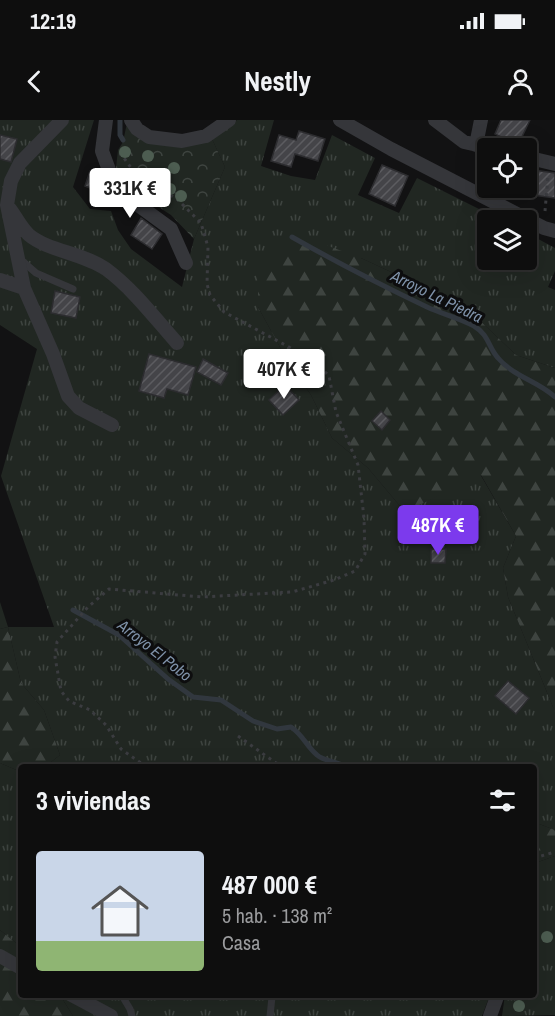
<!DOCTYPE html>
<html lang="es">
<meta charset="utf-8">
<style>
:root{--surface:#0e0e0e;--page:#171717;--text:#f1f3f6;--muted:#9b9c9e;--line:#2e2e2e;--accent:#7c3aed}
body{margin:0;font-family:"Archivo Narrow",sans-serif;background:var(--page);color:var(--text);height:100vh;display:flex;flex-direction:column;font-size:22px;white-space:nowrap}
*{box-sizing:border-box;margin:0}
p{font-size:20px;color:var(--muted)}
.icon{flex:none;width:33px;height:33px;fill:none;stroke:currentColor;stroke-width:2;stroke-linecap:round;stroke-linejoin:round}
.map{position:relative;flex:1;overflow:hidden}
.drawer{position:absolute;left:18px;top:644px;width:519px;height:234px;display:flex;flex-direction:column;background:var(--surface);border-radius:6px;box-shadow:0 6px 24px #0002,0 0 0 2px var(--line)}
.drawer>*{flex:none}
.fabs{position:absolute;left:477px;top:18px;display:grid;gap:12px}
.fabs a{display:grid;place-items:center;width:60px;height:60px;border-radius:6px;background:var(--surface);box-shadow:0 6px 24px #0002,0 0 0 2px var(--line);font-size:30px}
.price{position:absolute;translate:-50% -51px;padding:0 14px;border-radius:6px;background:#fff;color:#222;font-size:20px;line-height:39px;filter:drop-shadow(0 2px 3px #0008)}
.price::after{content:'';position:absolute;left:50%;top:36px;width:18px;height:14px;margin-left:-9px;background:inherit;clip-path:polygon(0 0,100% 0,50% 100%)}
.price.on{background:var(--accent);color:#fff}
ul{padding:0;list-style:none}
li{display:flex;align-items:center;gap:18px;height:150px;padding:0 18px}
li+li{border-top:2px solid var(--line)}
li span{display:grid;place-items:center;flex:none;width:168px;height:120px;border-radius:6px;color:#555}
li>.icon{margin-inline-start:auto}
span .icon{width:72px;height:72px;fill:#fffc;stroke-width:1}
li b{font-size:26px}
h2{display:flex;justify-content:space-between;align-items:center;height:72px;padding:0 18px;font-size:26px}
.status{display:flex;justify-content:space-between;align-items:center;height:42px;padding:0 30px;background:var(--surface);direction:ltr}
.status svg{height:16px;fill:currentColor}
header{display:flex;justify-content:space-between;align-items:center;height:78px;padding:0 18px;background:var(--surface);font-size:27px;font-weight:700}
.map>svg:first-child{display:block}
.grass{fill:url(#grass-tufts)}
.forest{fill:url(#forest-firs)}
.park{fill:url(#park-crowns)}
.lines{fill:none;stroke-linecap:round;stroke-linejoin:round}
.stream{stroke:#31373e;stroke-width:5}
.building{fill:url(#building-hatch);stroke:#2c2c2f;stroke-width:1.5}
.path{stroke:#3b3c40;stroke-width:3;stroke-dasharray:3 4.5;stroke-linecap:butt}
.service{stroke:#35363a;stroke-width:7}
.minor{stroke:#35363a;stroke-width:14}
.tree{fill:#4d5d51}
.labels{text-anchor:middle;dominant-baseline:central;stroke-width:6;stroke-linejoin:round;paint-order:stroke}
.water-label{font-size:16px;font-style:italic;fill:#7f92a9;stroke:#0d0d0e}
</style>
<div class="status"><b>12:19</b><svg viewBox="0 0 49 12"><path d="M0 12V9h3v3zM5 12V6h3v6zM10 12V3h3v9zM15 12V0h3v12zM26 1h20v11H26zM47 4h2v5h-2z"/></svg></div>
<header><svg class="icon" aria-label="back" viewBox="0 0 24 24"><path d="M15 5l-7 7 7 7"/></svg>Nestly<svg class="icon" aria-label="person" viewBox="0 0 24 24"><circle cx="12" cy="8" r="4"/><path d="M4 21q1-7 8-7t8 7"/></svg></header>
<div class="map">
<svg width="555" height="896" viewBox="0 0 555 896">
<defs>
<pattern id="grass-tufts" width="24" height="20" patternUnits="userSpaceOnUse" patternTransform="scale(1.5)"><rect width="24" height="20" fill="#212722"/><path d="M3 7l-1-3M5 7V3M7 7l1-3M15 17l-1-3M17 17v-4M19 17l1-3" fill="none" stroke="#3e4440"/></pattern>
<pattern id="forest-firs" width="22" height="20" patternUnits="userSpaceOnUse" patternTransform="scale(1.5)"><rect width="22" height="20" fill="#212722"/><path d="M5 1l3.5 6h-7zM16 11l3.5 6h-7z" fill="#3e4440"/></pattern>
<pattern id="park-crowns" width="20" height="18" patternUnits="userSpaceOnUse" patternTransform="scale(1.5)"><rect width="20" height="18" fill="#212722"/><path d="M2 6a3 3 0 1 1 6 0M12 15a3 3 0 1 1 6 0" fill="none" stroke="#3e4440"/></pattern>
<pattern id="building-hatch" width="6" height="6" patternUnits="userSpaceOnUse" patternTransform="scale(1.5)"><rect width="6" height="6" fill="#444448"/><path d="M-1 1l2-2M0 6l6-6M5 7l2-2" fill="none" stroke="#5c5c60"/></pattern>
</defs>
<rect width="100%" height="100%" fill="#121213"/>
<path class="grass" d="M0,0H94L73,67L90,89L111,91L118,110L131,129L182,167L194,119L225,47L212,19L237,0H274L261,46L291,56L315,60L332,15L375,38L358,75L399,93L417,58L501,100H488V140H526L527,113L555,128V151L548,167L555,170V248L516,235L473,194L421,166L361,138L258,187L287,240L311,275L332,318L368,348L405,392L480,354L516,416L503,448L508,477L555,592V710L534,702V646H46L60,635L44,590L21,563L8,507L0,509V482L8,507H54L1,356L37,229L0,205Z
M0,643L21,652V827L0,810Z
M555,736V895L502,896L505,875L534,874V752L537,749L538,742Z
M60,875H490L482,896H73Z"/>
<path class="forest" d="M309,119L361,138L421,166L473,194L516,235L555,248V592L508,477L503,448L516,416L481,355L405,392L368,348L332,318L311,275L287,240L258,187V153L284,125Z
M8,507L21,563L44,590L60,635L46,646H21V652L0,643V509Z
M534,702L555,710V736L538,742L537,749L534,752Z
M0,810L21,827V874L60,875L73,896H0Z"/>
<path class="park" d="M127,3L138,14L212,19L225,47L194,119L171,95L126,66L116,48L118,30L123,22Z"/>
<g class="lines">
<path class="stream" d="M120,0V15L123,20
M292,117C336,142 381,165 427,187C442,194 459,198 474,206C489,215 488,227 498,238C514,257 538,261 555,277
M73,490L119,515L168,559L193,577L221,580L253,601L277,609L291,607C304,616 306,626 317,635C323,641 336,641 344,646"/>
</g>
<path class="building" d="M501,0H530L518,25L495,14Z
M299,11L325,19L318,41L295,34L291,47L271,41L279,15L296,20Z
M0,15L17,19L11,42L0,39Z
M382,45L408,56L395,86L369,74Z
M526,49L555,53V78L526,74Z
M90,51L101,56L103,59L98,71L85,66Z
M141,98L162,114L152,129L131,115Z
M55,171L80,177L76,198L51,193Z
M149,234L196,247L188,275L167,269L164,278L139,271Z
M203,239L228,253L221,265L197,252Z
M285,265L299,280L283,295L269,280Z
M381,291L390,300L382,310L372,301Z
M431,429H446L445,443H431Z
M508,561L529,578L516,594L495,576Z"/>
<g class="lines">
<path class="path" d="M119,34H121L137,56L177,79L201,103L208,127L207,164L210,175L224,192L313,240L329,256L336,292L358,345L364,398L365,434L355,451L334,460L292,472L202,477L109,469L88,487L57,522L55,537L61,571L69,581L90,590L106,605L121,629L145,646
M545,91L548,56
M238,616L276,643L288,646
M534,738L555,732"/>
<path class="service" d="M20,139L36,153L73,169
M121,874L130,889L132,896
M270,896L272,877"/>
<path class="minor" d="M62,0L20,43L11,61L7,85L24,168L53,234L68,276L79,288L112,305
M106,0L102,31L113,61L119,71L171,109L186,143
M131,0L137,9L149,17L182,21L206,16L229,0
M340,0L391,29L544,108L555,111
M435,0L464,22L491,28
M476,25L481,0
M526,37L555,44
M10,89C16,97 22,109 29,115C48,131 83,133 106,149C133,169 154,197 177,223
M0,160L24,168
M0,836L21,848
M70,874L111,896
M490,896L498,874"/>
</g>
<g class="tree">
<circle cx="125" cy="32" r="6"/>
<circle cx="148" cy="36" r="6"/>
<circle cx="174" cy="48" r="6"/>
<circle cx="151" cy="57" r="6"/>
<circle cx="128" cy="64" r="6"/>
<circle cx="170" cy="69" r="6"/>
<circle cx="181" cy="76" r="6"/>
<circle cx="547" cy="817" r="6"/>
<circle cx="519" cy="886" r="6"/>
</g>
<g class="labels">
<g class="water-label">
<text transform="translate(437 176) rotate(26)">Arroyo La Piedra</text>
<text transform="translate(155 530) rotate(38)">Arroyo El Pobo</text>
</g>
</g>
</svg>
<div class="fabs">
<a><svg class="icon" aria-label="locate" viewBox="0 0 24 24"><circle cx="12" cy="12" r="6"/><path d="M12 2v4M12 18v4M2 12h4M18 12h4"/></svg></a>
<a><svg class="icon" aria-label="layers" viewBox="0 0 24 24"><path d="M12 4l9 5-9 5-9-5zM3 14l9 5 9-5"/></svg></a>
</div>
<b class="price" style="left:130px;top:99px">331K €</b>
<b class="price" style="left:284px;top:280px">407K €</b>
<b class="price on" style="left:438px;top:436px">487K €</b>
<section class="drawer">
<h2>3 viviendas<svg class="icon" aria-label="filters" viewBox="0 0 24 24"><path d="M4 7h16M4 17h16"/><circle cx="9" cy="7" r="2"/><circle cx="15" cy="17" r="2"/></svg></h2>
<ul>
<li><span style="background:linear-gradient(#c9d6e8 75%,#8fb573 0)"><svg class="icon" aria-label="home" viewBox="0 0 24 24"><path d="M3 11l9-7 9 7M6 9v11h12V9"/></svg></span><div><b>487 000 €</b><p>5 hab. · 138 m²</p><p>Casa</p></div></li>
</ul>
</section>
</div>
